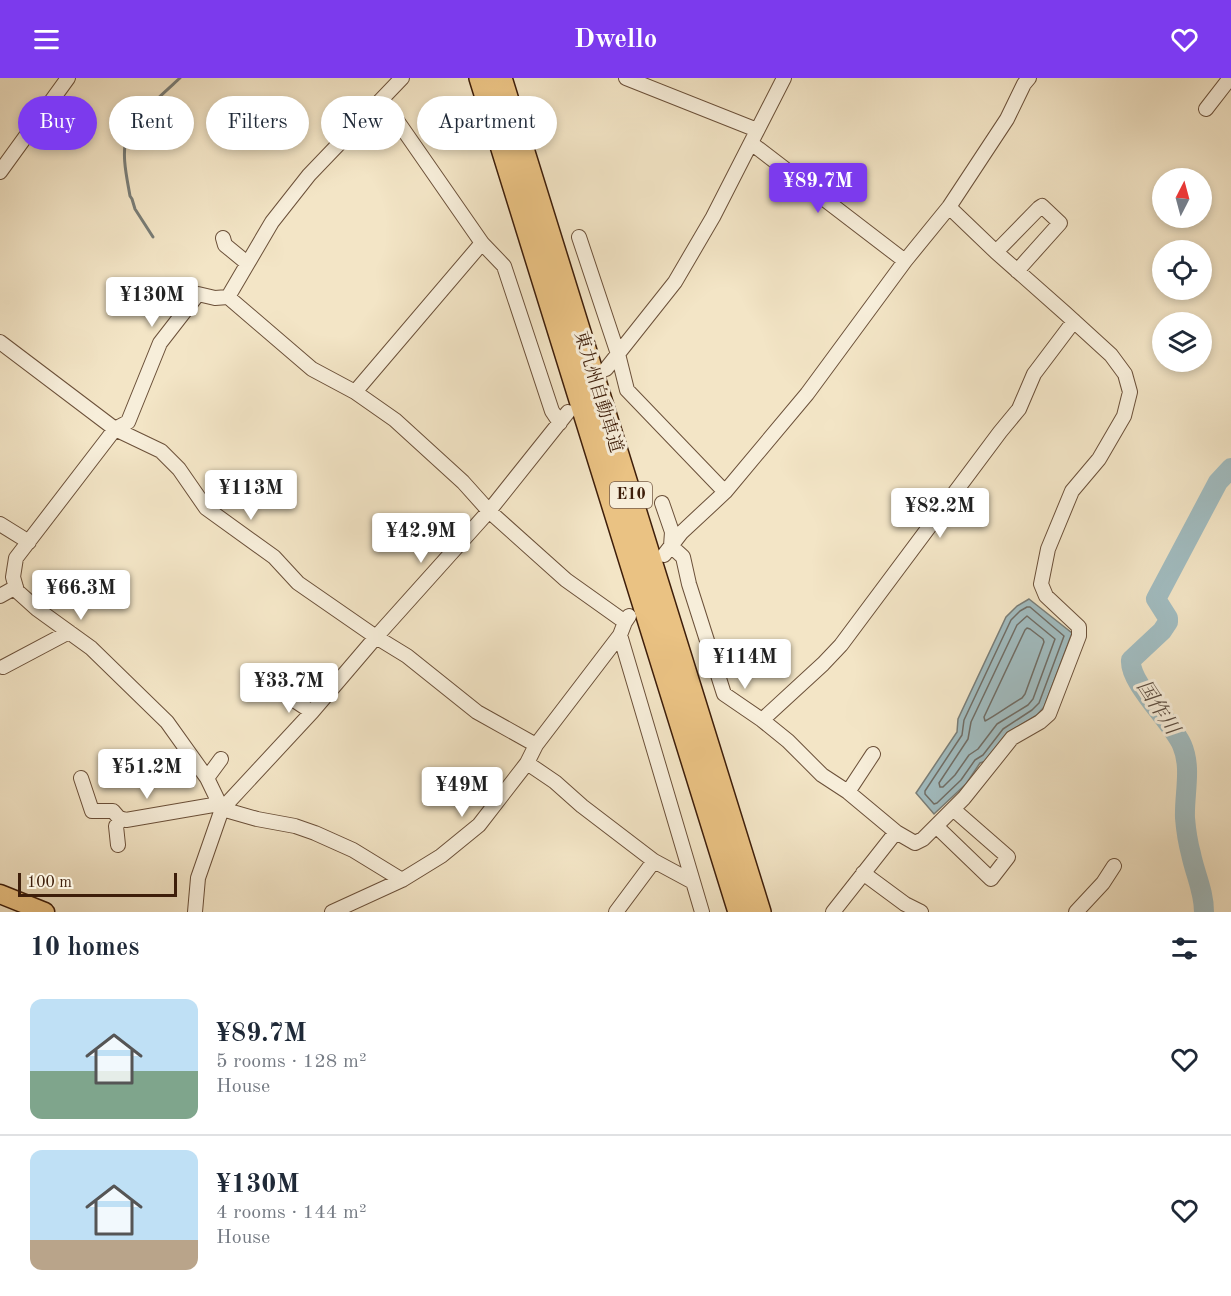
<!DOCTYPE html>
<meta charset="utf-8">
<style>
:root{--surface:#fff;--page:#f6f6f7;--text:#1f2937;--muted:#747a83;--line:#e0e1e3;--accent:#7c3aed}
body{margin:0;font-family:"Old Standard TT","Noto Serif JP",serif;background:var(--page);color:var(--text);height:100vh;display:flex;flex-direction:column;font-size:22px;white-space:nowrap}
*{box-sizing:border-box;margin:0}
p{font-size:20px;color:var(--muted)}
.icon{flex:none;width:33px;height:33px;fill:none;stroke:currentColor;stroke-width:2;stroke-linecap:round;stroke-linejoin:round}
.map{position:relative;height:834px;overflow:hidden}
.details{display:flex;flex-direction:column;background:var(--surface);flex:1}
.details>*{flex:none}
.top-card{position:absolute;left:18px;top:18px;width:600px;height:54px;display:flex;gap:12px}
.needle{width:39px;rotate:6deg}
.controls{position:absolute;left:1152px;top:90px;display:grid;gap:12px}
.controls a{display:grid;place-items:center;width:60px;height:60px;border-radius:50%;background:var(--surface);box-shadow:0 3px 9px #0003;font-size:30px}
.scale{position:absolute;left:18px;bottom:15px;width:159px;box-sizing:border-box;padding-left:6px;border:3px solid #3e1e0a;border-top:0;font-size:16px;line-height:21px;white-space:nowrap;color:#3e1e0a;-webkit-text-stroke:4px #f7eeda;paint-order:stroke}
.price{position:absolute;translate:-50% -51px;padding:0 14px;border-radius:6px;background:#fff;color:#222;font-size:20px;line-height:39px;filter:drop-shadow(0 2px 3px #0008)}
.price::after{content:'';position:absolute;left:50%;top:36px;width:18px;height:14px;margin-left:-9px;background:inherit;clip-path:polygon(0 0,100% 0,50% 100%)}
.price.active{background:var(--accent);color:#fff}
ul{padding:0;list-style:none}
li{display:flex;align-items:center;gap:18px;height:150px;padding:0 30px}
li+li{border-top:2px solid var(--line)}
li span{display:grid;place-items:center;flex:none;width:168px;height:120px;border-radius:12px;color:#555}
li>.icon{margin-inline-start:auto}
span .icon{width:72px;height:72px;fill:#fffc;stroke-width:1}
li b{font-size:26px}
h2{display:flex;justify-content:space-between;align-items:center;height:72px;padding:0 30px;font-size:26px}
.pill{padding:0 21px;border-radius:27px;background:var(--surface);box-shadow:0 3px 9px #0003;font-size:21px;line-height:54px}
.pill.active{background:var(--accent);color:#fff}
header{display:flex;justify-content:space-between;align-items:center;height:78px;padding:0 30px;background:var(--accent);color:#fff;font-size:27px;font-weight:600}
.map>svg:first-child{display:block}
.water{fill:#a1bcc0;stroke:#797d77;stroke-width:1.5}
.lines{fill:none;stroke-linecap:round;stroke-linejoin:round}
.shore{stroke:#706d65;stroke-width:1.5}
.stream{stroke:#797d77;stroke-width:3}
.river{stroke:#a1bcc0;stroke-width:20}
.minor-casing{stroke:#6b5039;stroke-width:16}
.major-casing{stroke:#3e1e0a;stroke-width:21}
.highway-casing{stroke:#3e1e0a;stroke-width:24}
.minor{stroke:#f7eeda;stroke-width:14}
.major{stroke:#eac283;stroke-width:18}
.highway{stroke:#eac283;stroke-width:21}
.labels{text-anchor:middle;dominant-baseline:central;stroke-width:6;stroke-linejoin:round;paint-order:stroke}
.shield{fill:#f7eeda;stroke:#765c48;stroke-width:1.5}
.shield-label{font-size:16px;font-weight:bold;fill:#3e1e0a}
.street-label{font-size:18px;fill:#3e1e0a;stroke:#f7eeda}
.water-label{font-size:20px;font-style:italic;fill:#5c4d41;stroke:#f7eeda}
</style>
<header><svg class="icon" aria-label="menu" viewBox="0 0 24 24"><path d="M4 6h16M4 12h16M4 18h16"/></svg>Dwello<svg class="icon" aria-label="heart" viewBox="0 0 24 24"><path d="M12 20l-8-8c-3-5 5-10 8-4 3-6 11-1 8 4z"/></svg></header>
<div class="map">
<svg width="1231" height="834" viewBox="0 0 1231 834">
<rect width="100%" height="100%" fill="#f3e5c6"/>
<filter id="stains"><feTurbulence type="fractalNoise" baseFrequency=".00333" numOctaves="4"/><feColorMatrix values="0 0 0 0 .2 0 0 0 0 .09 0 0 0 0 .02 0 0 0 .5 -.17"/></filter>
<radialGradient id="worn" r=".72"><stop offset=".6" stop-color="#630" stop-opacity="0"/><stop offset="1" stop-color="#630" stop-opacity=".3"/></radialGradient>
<path class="water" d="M1029,521L1072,555L1044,629L1037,637L1007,655L986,683L980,685L966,706L934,736L916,715L957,654L958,641L1006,539L1017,528Z"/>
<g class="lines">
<path class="shore" d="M1027,529H1030L1064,558L1039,625L1032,632L1003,651L983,677L975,682L961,702L937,725L934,726L925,716V713L962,657L964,642L1011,542L1020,533Z
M1027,538L1055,561L1033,621L1028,627L997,646L978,671L969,677L955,697L943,709H940L939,705L968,661L971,644L1017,547Z
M1027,550L1030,551L1043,561L1044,564L1025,616L1022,620C1011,626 995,638 985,643L984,639L1025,552Z"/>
<path class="stream" d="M153,159L135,131L132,121L130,118C127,100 121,76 127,58C133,41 166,13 180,0"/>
<path class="river" d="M1204,834C1204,813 1195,796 1191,776C1188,765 1186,752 1185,740C1184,716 1192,690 1182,667C1172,644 1129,605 1131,582L1162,553L1168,544V540L1156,521L1218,404L1231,390"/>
<defs>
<path id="minor" d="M626,0L757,52
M382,21L482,165L504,188L552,333L560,345
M1206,31L1230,0
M751,65L905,183
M0,94L68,0
M579,159L618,276L627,312L725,414
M223,160L225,167L247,185
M996,174L1039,130L1042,128L1060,145L1017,193
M228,219L272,144L309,97L402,0
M0,264L115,351L161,373L179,391L206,430L274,479L298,505L376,559L407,578L477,634L536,667
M606,291L675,204L713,139L784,0
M355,314L482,165
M662,425L672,454L671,468L683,479L689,506L724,616L762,642L788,663L822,697L848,714L896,754
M0,446L29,464
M664,477L681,455L725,414L807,316L905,183L949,129L1007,41L1024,6L1029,0
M0,518L16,509
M620,557L702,834
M3,589L69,554
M250,593L312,634
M762,642L823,586L841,567L1000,354L1019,331L1034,296L1074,243
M527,685L555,704L582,728L654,783L693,804
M81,700L92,733H113L119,740L126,742L219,726
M207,700L221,681
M848,714L873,676
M936,748L991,801L1008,779L953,731
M118,767L116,748L121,741
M863,795L905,826L921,834
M402,802L353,772L315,755L295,748L257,741L222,731L207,700L167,644L91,570L37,531L17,513L13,499L16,480L115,351L128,344L160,265L198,216L215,220L228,219L312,291L355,314L395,342L463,404L489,433L566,502L625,544
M195,834L198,800L222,731L312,634L376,559L489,433L568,334
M332,834L402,802L441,778L479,747L527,685L536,667L620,557L625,544L629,538
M616,834L654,783
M833,834L896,754L915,765L923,761L964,720L1012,660L1040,644L1049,636L1079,558V549L1046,518L1041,506L1048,471L1072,413L1099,381L1124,338L1130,314L1125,296L1111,277L1065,235L996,174L949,129
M1076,834L1103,805L1114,788"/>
<path id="major" d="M0,816L45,834"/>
<path id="highway" d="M480,0L739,834
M501,0L760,834"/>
</defs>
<use href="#minor" class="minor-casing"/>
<use href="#major" class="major-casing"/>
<use href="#highway" class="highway-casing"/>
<use href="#minor" class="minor"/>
<use href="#major" class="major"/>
<use href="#highway" class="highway"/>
</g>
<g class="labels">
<rect class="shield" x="610" y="404" width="42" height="26" rx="4.5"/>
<g class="shield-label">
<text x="631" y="417">E10</text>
</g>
<g class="street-label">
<text transform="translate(598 314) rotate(73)">東九州自動車道</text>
</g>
<g class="water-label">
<text transform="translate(1157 630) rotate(57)">国作川</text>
</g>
</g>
<rect width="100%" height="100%" filter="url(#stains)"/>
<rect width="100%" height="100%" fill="url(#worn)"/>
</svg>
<div class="controls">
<a><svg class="needle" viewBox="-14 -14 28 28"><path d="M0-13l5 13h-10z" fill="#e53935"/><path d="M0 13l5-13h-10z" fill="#747a83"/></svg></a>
<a><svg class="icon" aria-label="locate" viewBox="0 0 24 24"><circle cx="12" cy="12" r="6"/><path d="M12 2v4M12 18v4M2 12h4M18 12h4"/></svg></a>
<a><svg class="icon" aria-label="layers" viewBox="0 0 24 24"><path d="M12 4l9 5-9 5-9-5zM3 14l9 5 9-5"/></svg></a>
</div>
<div class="scale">100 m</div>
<b class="price active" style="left:818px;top:136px">¥89.7M</b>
<b class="price" style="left:152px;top:250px">¥130M</b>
<b class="price" style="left:251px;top:443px">¥113M</b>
<b class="price" style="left:940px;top:461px">¥82.2M</b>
<b class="price" style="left:421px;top:486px">¥42.9M</b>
<b class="price" style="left:81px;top:543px">¥66.3M</b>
<b class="price" style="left:745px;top:612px">¥114M</b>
<b class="price" style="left:289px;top:636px">¥33.7M</b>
<b class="price" style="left:147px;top:722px">¥51.2M</b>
<b class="price" style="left:462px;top:740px">¥49M</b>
<div class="top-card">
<a class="pill active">Buy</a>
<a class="pill">Rent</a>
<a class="pill">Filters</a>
<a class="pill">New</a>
<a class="pill">Apartment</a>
</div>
</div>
<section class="details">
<h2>10 homes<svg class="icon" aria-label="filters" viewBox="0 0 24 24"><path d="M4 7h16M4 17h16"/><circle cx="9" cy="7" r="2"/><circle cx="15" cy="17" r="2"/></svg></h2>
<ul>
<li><span style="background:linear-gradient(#bfe0f5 60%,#7fa58c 0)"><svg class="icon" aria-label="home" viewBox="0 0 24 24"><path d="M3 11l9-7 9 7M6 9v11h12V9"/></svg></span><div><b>¥89.7M</b><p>5 rooms · 128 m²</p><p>House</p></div><svg class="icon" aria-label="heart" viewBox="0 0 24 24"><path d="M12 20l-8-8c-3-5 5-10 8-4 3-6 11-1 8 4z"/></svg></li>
<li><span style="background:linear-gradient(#bfe0f5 75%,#b9a48a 0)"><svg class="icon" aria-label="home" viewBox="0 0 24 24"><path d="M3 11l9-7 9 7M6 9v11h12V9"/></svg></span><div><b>¥130M</b><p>4 rooms · 144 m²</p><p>House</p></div><svg class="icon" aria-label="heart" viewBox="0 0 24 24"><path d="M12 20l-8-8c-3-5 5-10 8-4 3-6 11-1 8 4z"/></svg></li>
</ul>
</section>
